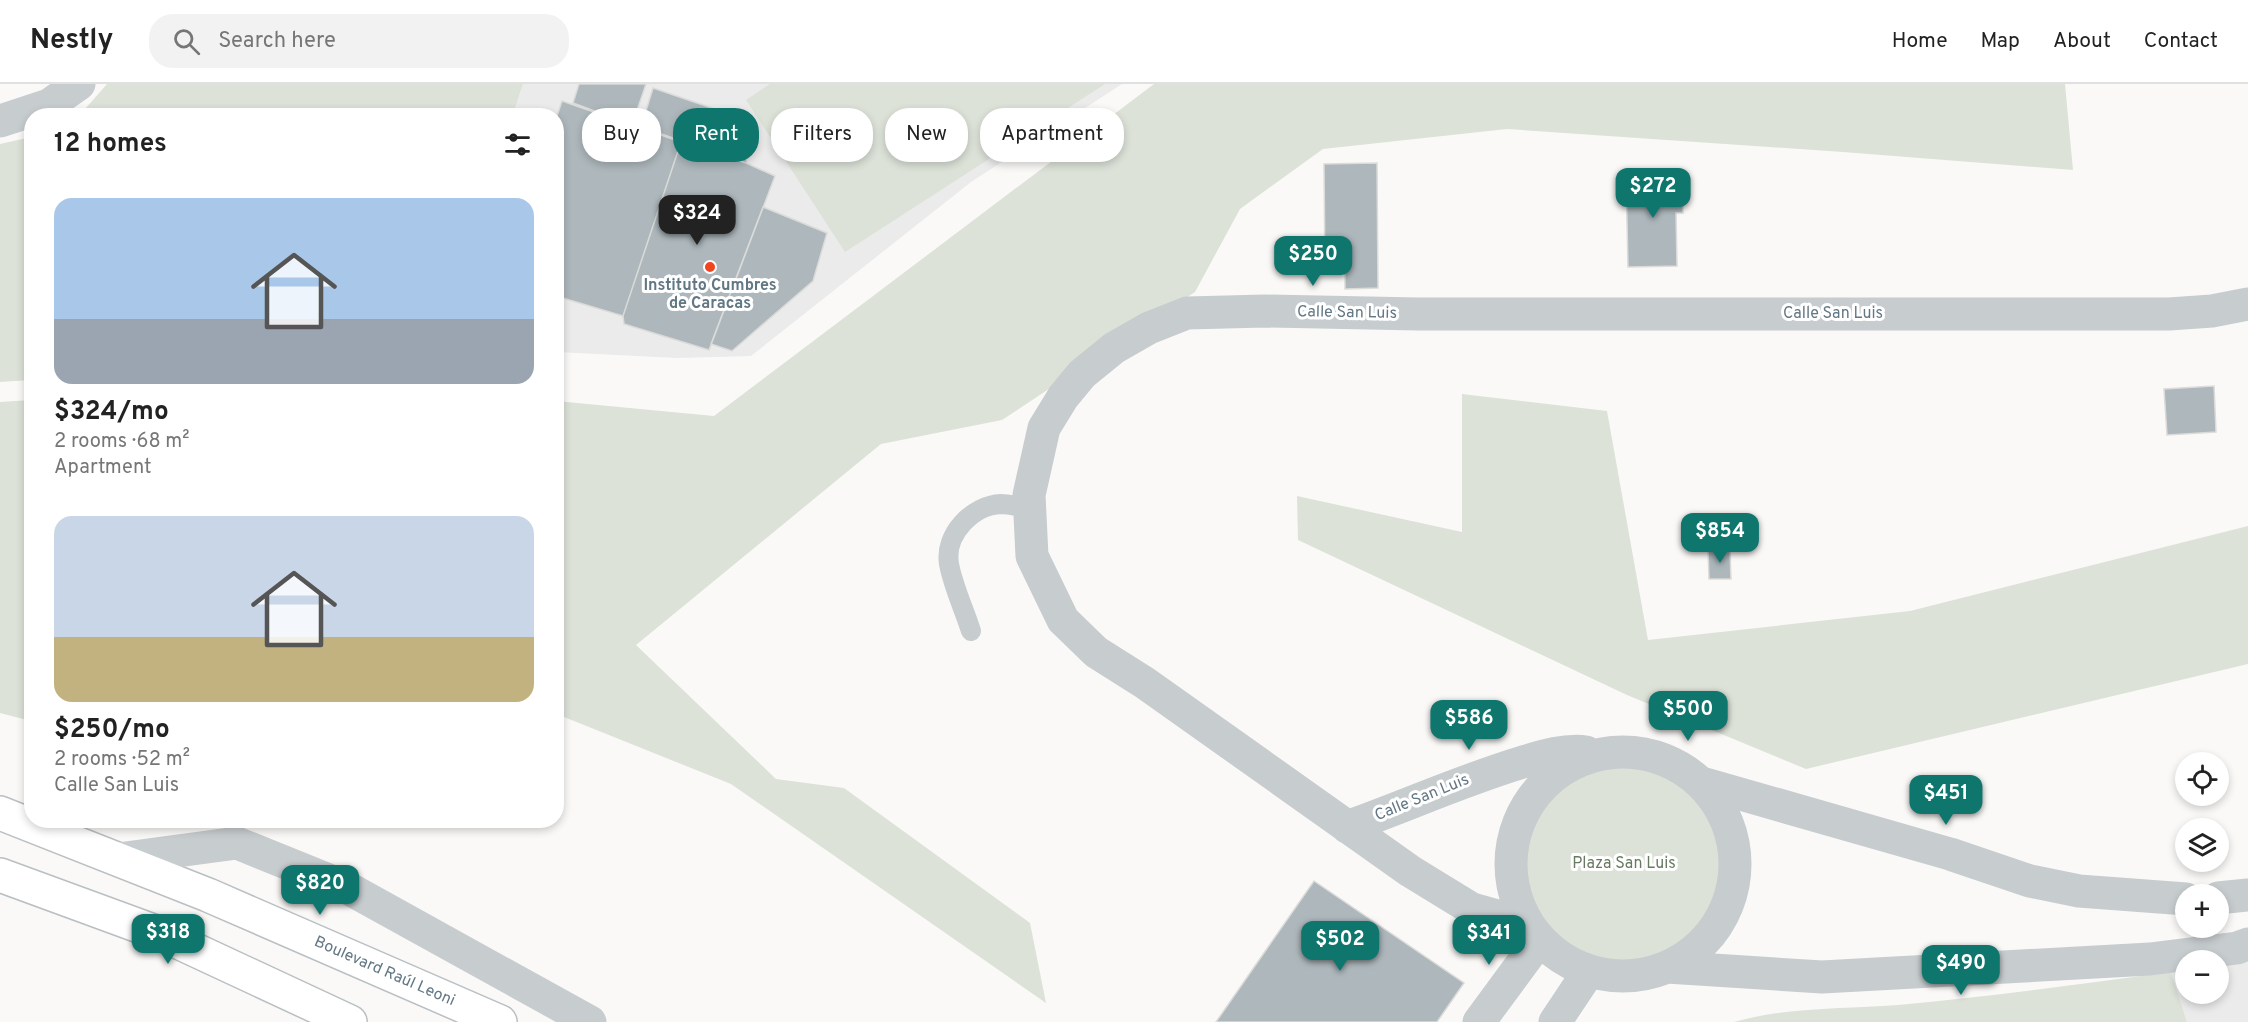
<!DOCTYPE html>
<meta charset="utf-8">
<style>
:root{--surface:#fff;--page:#f2f2f2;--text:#222;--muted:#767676;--line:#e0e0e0;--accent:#0f766e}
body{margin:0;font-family:Overpass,sans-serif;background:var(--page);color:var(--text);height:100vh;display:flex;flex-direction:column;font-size:22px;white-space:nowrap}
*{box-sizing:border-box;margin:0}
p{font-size:20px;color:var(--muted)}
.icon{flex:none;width:33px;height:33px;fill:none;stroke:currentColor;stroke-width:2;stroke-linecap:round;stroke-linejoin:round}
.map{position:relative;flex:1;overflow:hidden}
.sheet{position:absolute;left:24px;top:24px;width:540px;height:720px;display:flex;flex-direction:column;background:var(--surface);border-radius:24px;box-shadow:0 3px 9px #0003}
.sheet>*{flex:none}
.guide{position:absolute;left:582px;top:24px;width:570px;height:54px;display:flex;gap:12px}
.controls{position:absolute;left:2175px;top:668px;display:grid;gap:12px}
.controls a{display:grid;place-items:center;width:54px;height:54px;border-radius:50%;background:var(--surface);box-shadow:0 3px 9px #0003;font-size:30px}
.price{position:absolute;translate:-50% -51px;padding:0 14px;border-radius:12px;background:var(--accent);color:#fff;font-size:20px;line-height:39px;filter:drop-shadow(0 2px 3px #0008)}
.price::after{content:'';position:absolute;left:50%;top:36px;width:18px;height:14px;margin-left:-9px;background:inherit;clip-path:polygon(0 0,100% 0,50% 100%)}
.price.on{background:#222;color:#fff}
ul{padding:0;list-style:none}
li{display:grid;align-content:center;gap:12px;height:318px;padding:0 30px}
li span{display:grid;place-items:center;height:186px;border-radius:18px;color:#555}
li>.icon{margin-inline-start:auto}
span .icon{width:108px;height:108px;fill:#fffc;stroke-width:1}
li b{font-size:26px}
h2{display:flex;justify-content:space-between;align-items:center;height:72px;padding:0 30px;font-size:26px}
.tag{padding:0 21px;border-radius:24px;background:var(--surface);box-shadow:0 3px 9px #0003;font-size:21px;line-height:54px}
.tag.on{background:var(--accent);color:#fff}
header{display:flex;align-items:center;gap:36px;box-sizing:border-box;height:84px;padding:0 30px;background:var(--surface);border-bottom:2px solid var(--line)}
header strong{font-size:28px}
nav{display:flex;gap:33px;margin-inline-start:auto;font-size:21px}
.search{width:420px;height:54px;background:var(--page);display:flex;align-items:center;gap:15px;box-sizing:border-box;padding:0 21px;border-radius:24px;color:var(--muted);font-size:22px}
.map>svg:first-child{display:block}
.built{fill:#eaebea}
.green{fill:#dce2d8}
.building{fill:#adb7bc;stroke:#dbdbd9;stroke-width:1.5}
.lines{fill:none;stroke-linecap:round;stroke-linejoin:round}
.secondary-casing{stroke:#b9bfc3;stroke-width:36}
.service{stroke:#c7cccf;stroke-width:20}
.minor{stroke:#c7cccf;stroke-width:33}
.secondary{stroke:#fff;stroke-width:33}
.poi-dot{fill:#f1451f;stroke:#fff;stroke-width:2}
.labels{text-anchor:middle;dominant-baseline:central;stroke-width:6;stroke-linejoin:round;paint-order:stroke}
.poi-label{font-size:16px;font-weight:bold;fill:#627784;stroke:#fff}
.street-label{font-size:16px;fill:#627784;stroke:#fff}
.park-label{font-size:16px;fill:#687b62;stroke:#fff}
</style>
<header>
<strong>Nestly</strong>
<div class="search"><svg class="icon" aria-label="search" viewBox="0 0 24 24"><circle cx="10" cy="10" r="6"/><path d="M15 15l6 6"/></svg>Search here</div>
<nav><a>Home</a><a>Map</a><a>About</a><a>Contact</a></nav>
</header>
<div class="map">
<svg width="2248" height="938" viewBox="0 0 2248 938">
<rect width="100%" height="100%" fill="#faf9f7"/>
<path class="built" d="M523,0H1122L971,98L751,272L677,274L557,268L556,32H513Z
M2248,878V938H2187L2171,888L2185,886L2186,909H2218L2219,882Z"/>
<path class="green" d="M107,0H523L513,31H75L85,25Z
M770,0H1105L845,168L746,16Z
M1154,0H2065L2073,86L1843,68L1507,45L1323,65L1240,125L1195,208L1002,336L881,360L636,561L776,695L844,704L1030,839L1046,919L731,700L564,633L557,628L556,317L714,332Z
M31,53V296L0,298V60Z
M1462,310L1607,327L1648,556L1910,527L2248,442V580L1806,685L1627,611L1298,456L1297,412L1462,448Z
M31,316H32L31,637L0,629V318Z
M1512 780a112 112 0 1 1 224 0a112 112 0 1 1-224 0Z
M2171,888L2187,938H1734C1786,923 1843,925 1898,921C1989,913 2080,900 2171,888Z"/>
<path class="building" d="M579,0H646L632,41L573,19Z
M653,4L756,39L746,79L641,43Z
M562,17L681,58L623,232L556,212V35Z
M681,58L746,79L775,92L709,266L624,240L623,232Z
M1377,79L1378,204L1345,205V184L1325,183L1324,80Z
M1683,90V129H1676L1677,182L1628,183L1626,91Z
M763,123L827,149L813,197L732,267L711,260Z
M2214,302L2216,348L2167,351L2164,305Z
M1730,465L1731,495H1709L1708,466Z
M1314,797L1464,899L1437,938H1216Z"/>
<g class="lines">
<defs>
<g id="secondary">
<path id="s1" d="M0,729L208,811L500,938"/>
<path d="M0,791L161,850L350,938"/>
</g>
</defs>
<use href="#secondary" class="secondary-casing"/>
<path class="service" d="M971,547C964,525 953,502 949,480C944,450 973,421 1001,420C1010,420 1020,423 1029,424"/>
<path class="minor" d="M0,37L49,21L79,0
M1511 780a112 112 0 1 1 224 0a112 112 0 1 1-224 0Z
M1702,699L1950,770L2030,797L2079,807L2186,815
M1347,743C1406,722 1463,696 1523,678C1543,672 1566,665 1586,668
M118,775L237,759L346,803L590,938
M2218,814L2248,811
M1529,841L1472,825L1410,787L1145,599L1096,568L1063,536L1032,472L1029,411L1044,344L1063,313L1082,290L1114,264L1149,244L1187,229L1265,227L1418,230H2169L2212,227L2248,220
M1667,883L1822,893L2150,875L2237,864L2248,860
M1479,938L1540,855
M1555,938L1589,887"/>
<use href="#secondary" class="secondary"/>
</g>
<circle class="poi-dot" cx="710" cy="183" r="6"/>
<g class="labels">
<g class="poi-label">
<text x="710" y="202">Instituto Cumbres<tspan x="710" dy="18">de Caracas</tspan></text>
</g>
<g class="street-label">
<text transform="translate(1347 229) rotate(1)">Calle San Luis</text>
<text x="1833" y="230">Calle San Luis</text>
<text transform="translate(1422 714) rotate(-22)">Calle San Luis</text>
<text stroke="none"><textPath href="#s1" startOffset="416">Boulevard Raúl Leoni</textPath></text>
</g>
<g class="park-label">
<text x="1624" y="780">Plaza San Luis</text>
</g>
</g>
</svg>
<div class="controls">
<a><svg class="icon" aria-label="locate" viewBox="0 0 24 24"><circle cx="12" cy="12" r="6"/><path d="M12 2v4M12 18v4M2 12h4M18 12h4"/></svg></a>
<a><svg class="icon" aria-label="layers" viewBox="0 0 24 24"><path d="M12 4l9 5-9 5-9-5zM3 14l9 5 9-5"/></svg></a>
<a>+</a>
<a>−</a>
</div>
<b class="price" style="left:1653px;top:135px">$272</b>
<b class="price on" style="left:697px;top:162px">$324</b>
<b class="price" style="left:1313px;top:203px">$250</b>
<b class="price" style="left:1720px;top:480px">$854</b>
<b class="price" style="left:1688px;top:658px">$500</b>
<b class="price" style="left:1469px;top:667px">$586</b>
<b class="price" style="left:1946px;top:742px">$451</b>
<b class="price" style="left:320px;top:832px">$820</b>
<b class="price" style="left:168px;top:881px">$318</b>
<b class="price" style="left:1489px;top:882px">$341</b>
<b class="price" style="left:1340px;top:888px">$502</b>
<b class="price" style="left:1961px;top:912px">$490</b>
<div class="guide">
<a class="tag">Buy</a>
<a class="tag on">Rent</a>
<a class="tag">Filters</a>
<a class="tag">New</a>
<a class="tag">Apartment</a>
</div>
<section class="sheet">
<h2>12 homes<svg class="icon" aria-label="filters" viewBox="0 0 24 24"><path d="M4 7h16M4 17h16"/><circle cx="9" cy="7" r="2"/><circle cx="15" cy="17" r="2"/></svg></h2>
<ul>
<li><span style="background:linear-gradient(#a9c7e8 65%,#9aa5b1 0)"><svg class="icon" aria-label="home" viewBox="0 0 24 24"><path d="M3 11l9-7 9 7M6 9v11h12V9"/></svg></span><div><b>$324/mo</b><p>2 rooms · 68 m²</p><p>Apartment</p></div></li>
<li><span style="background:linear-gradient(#c9d6e8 65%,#c2b280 0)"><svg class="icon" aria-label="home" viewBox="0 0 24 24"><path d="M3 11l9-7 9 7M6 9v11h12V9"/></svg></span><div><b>$250/mo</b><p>2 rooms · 52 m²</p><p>Calle San Luis</p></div></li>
</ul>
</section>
</div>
